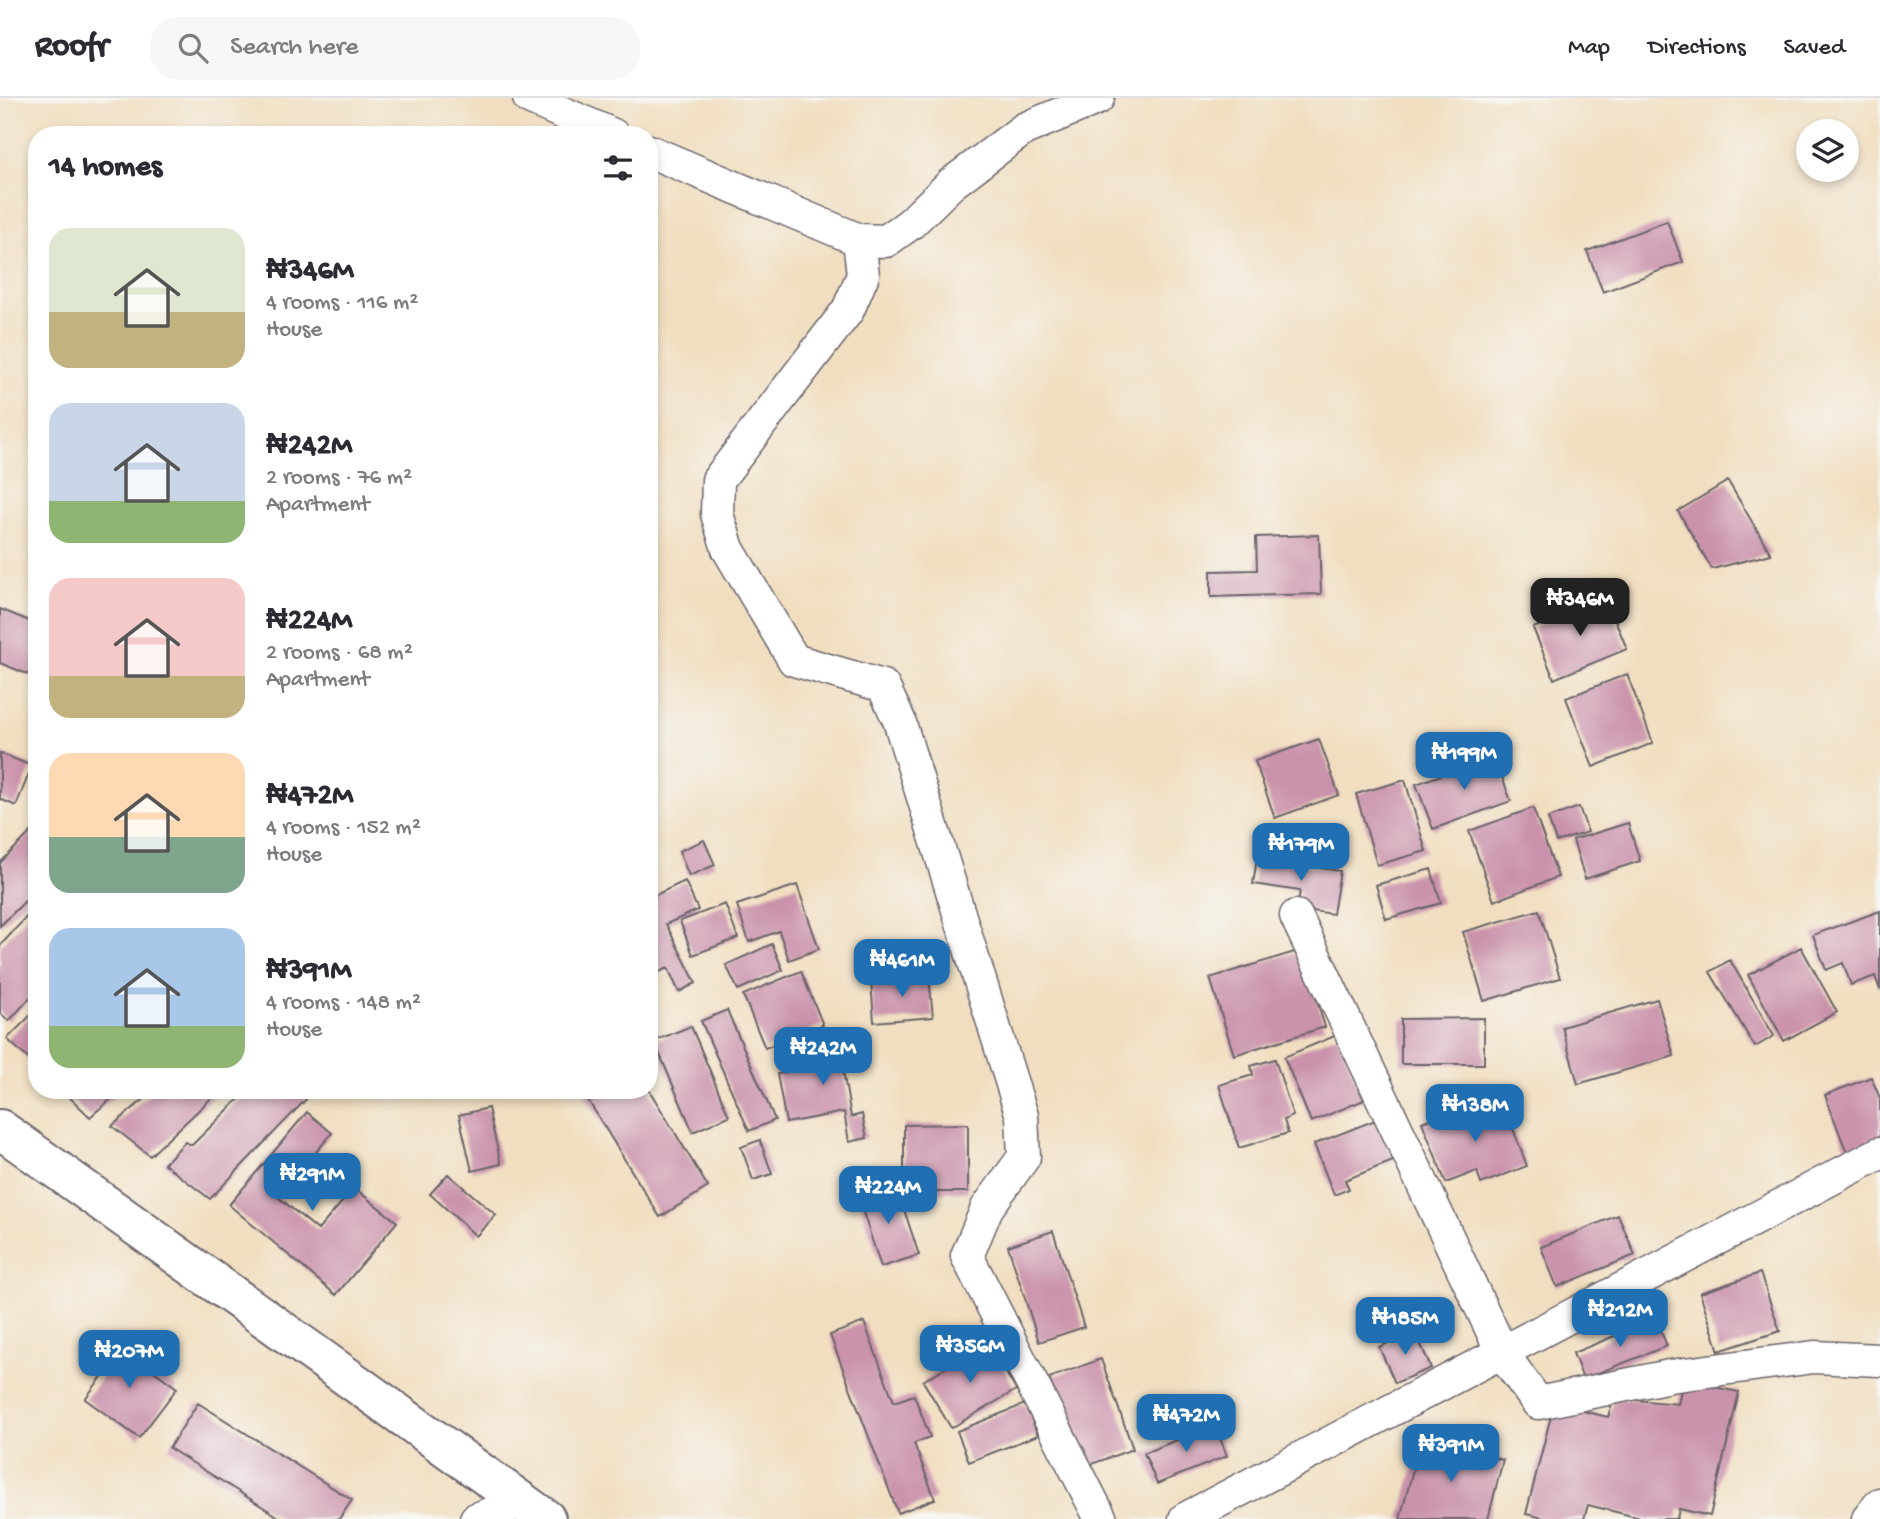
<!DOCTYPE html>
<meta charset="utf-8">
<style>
:root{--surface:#fff;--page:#f7f7f7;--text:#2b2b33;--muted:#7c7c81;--line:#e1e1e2;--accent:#1f6fb2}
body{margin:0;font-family:"Gochi Hand",sans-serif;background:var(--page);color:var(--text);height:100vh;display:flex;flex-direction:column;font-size:26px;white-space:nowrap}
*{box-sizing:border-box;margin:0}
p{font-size:23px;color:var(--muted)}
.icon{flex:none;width:38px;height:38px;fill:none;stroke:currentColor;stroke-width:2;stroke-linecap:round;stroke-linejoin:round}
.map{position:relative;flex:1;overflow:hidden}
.side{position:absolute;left:28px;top:28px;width:630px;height:973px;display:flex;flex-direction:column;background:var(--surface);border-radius:28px;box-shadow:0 4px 10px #0003}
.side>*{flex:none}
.tools{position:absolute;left:1796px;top:21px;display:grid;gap:14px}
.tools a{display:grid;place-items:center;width:63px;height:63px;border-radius:50%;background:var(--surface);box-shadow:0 4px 10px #0003;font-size:35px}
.price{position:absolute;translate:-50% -60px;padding:0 16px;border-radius:14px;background:var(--accent);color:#fff;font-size:23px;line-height:46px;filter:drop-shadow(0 2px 4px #0008)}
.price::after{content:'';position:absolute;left:50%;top:42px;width:21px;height:16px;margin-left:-10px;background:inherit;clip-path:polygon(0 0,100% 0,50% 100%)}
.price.selected{background:#222;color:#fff}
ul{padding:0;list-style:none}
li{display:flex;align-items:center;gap:21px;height:175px;padding:0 21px}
li span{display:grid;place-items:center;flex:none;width:196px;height:140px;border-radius:21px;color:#555}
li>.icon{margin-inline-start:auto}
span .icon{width:84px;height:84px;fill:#fffc;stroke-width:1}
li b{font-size:30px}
h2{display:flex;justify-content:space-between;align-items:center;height:84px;padding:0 21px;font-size:30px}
header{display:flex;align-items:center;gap:42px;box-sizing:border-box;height:98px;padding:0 35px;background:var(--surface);border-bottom:2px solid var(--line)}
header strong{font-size:33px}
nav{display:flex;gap:38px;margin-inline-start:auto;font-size:24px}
.search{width:490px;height:63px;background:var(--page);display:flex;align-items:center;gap:18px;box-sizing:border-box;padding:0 24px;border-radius:28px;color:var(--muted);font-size:26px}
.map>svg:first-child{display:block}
.building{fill:#ca92ab}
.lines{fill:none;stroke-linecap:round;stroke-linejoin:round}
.minor-casing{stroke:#6a646a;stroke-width:35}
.major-casing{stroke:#6a646a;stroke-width:42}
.minor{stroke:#fff;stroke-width:32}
.major{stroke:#fff;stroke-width:38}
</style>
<header>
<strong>Roofr</strong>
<div class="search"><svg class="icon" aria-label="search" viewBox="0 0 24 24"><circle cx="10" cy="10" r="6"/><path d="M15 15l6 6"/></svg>Search here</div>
<nav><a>Map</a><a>Directions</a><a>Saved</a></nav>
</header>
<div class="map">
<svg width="1880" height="1421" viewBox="0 0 1880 1421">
<rect width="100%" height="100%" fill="#f6f6f2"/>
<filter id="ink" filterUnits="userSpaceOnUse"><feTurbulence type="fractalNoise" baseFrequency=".0143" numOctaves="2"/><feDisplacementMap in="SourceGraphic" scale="14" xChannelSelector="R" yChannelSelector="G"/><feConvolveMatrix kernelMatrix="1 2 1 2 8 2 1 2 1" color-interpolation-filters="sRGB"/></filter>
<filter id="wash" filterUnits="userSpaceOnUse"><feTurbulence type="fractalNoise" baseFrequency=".00686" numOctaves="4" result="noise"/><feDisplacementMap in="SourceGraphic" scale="28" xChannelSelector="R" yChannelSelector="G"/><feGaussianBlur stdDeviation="1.57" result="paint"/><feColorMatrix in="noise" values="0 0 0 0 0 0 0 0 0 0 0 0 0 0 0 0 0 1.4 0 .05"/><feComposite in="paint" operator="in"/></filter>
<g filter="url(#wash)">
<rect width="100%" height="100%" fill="#f1dec0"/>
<g id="blocks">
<path class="building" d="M1667,123L1683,164L1603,194L1587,153Z
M1728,383L1771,456L1712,471L1678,413Z
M1319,437L1321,496L1211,499V473L1257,472L1256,439Z
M1606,500L1627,551L1554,581L1533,530Z
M0,511L37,526V580L0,565Z
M1627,576L1653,645L1593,669L1566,600Z
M1319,641L1339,697L1275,720L1255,663Z
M0,655L32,668L16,708L0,701Z
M1494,658L1511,703L1433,731L1416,686Z
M1405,682L1426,753L1377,767L1356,696Z
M1579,709L1588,734L1556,744L1548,720Z
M1533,710L1558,779L1494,803L1469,733Z
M1628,725L1640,763L1585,781L1573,742Z
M37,728V791L0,828V765Z
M704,742L715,767L689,778L679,753Z
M1257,760L1340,773L1333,816L1297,811L1300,793L1253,786Z
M1431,771L1441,805L1386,821L1376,787Z
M685,783L698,812L666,826L696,885L679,894L668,870L655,876L649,863V800Z
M797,787L819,851L789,862L779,833L749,844L737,807Z
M725,806L738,840L693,857L680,823Z
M37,807V892L9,923L0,915V848Z
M1539,812L1560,880L1484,903L1463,834Z
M1880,813V892L1875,878L1851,887L1843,865L1826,872L1813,837Z
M772,846L783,872L738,892L726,867Z
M1801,849L1837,914L1784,943L1748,877Z
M1301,852L1325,929L1234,957L1210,880Z
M896,856L926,861L924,874L894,870Z
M1730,862L1774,938L1755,949L1710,874Z
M801,873L823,927L765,950L743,897Z
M929,878L933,919L874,924L871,882Z
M1657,901L1674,958L1578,986L1562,929Z
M37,911V969L7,941Z
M727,912L775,1022L749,1033L701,923Z
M1484,920V966H1401V921Z
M691,928L729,1018L693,1034L654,943Z
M1337,937L1364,1002L1311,1024L1284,959Z
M858,939L862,964L842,967L851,1019L862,1016L867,1040L849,1044L844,1014L786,1025L777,976L819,968L815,947Z
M1275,961L1293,1018L1284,1022L1288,1035L1239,1050L1219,987L1253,977L1251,968Z
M1871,979L1880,1000V1042L1847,1055L1825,997Z
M62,992H122L90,1019Z
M155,992H220L150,1058L112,1028Z
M248,992H315L210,1101L164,1066L185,1044L192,1047Z
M586,992H649L708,1089L660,1119L583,994Z
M1503,1004L1527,1068L1481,1086L1477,1073L1446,1085L1422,1024L1459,1009L1463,1019Z
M488,1010L501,1066L472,1073L459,1017Z
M307,1014L332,1035L278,1099L318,1132L354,1090L397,1124L336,1197L229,1107Z
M1378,1021L1393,1063L1345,1082L1349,1091L1334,1097L1314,1046Z
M968,1026V1094H904V1027Z
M760,1042L772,1076L753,1082L741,1049Z
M448,1076L496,1117L476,1138L430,1096Z
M896,1087L919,1157L881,1169L858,1099Z
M1618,1117L1635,1157L1557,1189L1541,1149Z
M1053,1133L1084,1229L1039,1244L1008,1148Z
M1760,1175L1780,1233L1719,1253L1700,1195Z
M1656,1221L1667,1248L1583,1281L1573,1255Z
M864,1224L894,1304L914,1297L930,1339L914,1345L935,1401L898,1415L830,1237Z
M1415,1233L1431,1270L1395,1285L1379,1249Z
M113,1243L177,1290L139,1340L85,1301L104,1276L94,1269Z
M988,1244L1016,1292L951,1330L923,1283Z
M1101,1261L1133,1351L1081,1370L1049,1280Z
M1683,1283L1739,1294L1710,1418L1679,1411L1677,1421H1644L1588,1407L1584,1421H1548L1526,1416L1554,1306L1608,1319L1614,1300L1678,1306Z
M198,1305L352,1402L339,1421H282L169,1350Z
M1025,1306L1038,1337L969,1364L957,1333Z
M1215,1327L1227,1358L1157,1386L1144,1355Z
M1421,1341L1503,1362L1488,1421H1400Z"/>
</g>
</g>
<g filter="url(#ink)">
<use href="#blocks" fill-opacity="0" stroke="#6a646a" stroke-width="2"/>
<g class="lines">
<defs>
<path id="minor" d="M529,0L613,37
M649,53L859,142L886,143L910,126L951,86L1024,31L1098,0
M859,142L863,177L848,212L718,382L717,416L728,451L794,562L883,588L899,622L1022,1018L1024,1059L987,1110L967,1158L1101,1421
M1296,818L1503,1256L1538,1305L1670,1278L1814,1259L1880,1262
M476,1421L521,1404
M1185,1421L1880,1055
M1868,1421L1880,1406"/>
<path id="major" d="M0,1031L546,1421"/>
</defs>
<use href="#minor" class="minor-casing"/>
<use href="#major" class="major-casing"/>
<use href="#minor" class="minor"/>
<use href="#major" class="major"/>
</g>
</g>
</svg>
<div class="tools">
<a><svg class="icon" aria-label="layers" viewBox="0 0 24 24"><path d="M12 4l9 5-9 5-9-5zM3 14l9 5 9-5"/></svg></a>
</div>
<b class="price selected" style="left:1580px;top:540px">₦346M</b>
<b class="price" style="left:1464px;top:694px">₦199M</b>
<b class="price" style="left:1301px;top:785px">₦179M</b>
<b class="price" style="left:902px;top:901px">₦461M</b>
<b class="price" style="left:823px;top:989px">₦242M</b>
<b class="price" style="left:1475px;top:1046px">₦138M</b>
<b class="price" style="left:312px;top:1115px">₦291M</b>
<b class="price" style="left:888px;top:1128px">₦224M</b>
<b class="price" style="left:1620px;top:1251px">₦212M</b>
<b class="price" style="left:1405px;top:1259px">₦185M</b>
<b class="price" style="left:970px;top:1287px">₦356M</b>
<b class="price" style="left:129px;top:1292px">₦207M</b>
<b class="price" style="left:1186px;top:1356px">₦472M</b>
<b class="price" style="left:1451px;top:1386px">₦391M</b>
<section class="side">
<h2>14 homes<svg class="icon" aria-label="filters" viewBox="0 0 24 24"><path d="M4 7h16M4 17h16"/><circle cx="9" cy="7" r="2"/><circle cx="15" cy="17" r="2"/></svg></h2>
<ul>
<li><span style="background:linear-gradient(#dfe7d0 60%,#c2b280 0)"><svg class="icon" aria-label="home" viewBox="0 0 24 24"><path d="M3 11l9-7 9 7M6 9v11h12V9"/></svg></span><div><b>₦346M</b><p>4 rooms · 116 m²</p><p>House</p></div></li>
<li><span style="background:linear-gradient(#c9d6e8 70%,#8fb573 0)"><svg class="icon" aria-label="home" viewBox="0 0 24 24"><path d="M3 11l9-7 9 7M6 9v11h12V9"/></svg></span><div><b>₦242M</b><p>2 rooms · 76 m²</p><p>Apartment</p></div></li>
<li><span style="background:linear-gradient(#f6c9c9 70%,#c2b280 0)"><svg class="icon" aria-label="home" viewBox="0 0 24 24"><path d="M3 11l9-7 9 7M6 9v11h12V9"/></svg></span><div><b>₦224M</b><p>2 rooms · 68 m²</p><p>Apartment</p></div></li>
<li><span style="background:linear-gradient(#ffd9b3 60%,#7fa58c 0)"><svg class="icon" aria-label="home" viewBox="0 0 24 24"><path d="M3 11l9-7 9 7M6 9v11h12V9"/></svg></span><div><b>₦472M</b><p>4 rooms · 152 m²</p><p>House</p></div></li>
<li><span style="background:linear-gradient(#a9c7e8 70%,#8fb573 0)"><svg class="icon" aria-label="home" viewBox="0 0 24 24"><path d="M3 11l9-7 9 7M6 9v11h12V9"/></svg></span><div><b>₦391M</b><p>4 rooms · 148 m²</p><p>House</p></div></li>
</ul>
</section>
</div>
